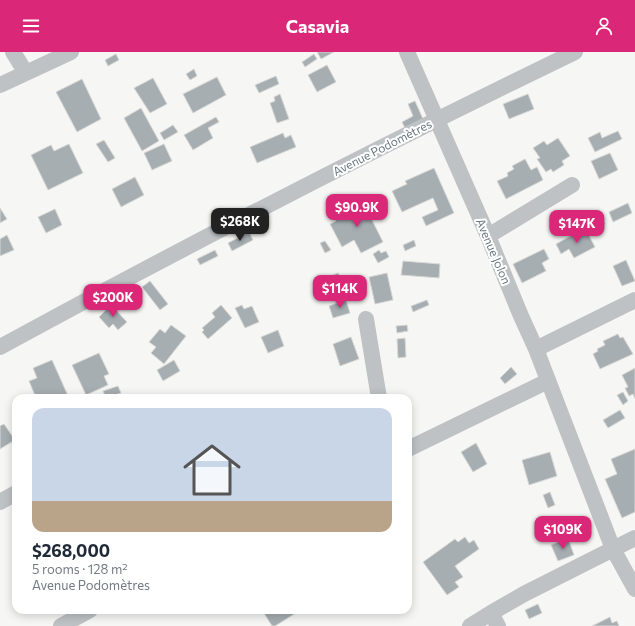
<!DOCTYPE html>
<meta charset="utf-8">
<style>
:root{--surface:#fff;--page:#f6f6f7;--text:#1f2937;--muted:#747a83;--accent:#db2777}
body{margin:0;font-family:Commissioner,sans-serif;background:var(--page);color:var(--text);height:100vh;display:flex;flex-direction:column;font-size:15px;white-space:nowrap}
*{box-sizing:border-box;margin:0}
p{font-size:13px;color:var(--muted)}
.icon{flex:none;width:22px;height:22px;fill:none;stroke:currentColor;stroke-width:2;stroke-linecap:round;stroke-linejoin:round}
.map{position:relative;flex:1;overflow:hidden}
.sheet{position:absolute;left:12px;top:342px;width:400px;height:220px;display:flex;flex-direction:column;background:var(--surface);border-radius:12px;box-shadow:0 2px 10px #0003}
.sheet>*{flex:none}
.price{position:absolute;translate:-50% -34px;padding:0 9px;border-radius:8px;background:var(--accent);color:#fff;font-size:13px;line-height:26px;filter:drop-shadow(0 1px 2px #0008)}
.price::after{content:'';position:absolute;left:50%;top:24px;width:12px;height:9px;margin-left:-6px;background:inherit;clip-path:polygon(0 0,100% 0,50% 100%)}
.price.selected{background:#222;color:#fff}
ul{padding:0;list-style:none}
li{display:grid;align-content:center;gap:8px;height:212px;padding:0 20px}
li span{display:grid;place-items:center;height:124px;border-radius:12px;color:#555}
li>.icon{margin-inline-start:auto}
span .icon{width:72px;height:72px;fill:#fffc;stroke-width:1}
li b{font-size:17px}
header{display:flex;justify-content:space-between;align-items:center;height:52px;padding:0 20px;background:var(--accent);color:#fff;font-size:18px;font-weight:700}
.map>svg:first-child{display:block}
.building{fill:#a6aeb2;stroke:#d8d8d6}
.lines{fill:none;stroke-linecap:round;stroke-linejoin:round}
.minor{stroke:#bec2c5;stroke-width:16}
.labels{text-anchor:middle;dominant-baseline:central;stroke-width:4;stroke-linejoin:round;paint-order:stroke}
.street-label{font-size:12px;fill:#697981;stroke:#fff}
</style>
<header><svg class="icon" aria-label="menu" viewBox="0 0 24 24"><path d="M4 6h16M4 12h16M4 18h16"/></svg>Casavia<svg class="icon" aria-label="person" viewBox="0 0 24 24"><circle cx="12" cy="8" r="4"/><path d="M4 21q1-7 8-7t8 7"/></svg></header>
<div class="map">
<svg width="635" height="574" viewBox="0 0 635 574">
<rect width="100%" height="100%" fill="#f6f6f4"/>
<path class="building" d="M317,0H334L321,7Z
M116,2L119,8L108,14L105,8Z
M314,2L317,7L305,15L302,10Z
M327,13L336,30L317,40L308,23Z
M194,17L197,24L190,28L186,22Z
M276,24L279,32L259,41L255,33Z
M217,25L226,43L193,61L183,42Z
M153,26L167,52L150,61L134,36Z
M82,27L101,67L77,80L56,40Z
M280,42L289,67L277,71L270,51L275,49L274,45Z
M528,42L534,57L509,67L503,52Z
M415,49L423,67L405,76L402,70L413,64L408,52Z
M141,56L159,89L142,99L124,66Z
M216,65L219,70L208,76L213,86L193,98L184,83Z
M173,73L178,80L164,88L160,81Z
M618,79L622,87L595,100L588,86L600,80L602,86Z
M283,81L285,86L291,83L296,95L257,111L250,95Z
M558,86L570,104L562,109L564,113L553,120L551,117L546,120L537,107L540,106L533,96L544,89L547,93Z
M104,88L115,106L108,110L96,92Z
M69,92L83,121L48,138L31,103L51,93L54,99Z
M164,92L172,109L152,118L144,101Z
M610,101L618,118L599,127L591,109Z
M525,107L531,118L537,115L543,128L506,147L497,129L508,124L507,121L514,117L512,114Z
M434,116L454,161L426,174L422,165L438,158L433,146L402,160L392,139L407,132L405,129Z
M135,125L144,143L121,155L112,137Z
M628,151L632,161L613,170L609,160Z
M370,152L377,166L372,168L383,190L361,201L354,188L342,195L330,172L336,169L334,165L357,154L358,158Z
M0,156L7,167L0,171Z
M55,157L62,173L46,181L38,165Z
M601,166L605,172L594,178L591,171Z
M585,176L595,195L574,206L569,197L561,202L556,192Z
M249,180L253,188L232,199L228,191Z
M7,183L14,198L0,204V187Z
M414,188L416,194L405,199L403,193Z
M325,189L331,198L325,201L320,191Z
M544,197L549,207L542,211L546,219L522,231L513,212Z
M215,198L218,204L200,213L197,207Z
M379,198L381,201L386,199L389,205L378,211L373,202Z
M626,208L635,229L622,234L613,214Z
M403,209L440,212L439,226L401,223Z
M338,221L341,226L328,232L326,226Z
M387,221L393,248L375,252L369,225Z
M150,229L168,252L160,258L142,235Z
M346,248L350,261L333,266L329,254Z
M427,248L429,253L413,260L411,254Z
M111,253L127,270L118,278L113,272L109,276L99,265Z
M221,253L232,266L208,287L202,280L204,278L202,276L215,265L212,261Z
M242,253L244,257L252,254L259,270L245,276L235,256Z
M171,273L186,284L164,312L151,301L156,295L149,290L160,277L165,281Z
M407,273L408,279L397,281L396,274Z
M278,278L284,294L268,301L261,285Z
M618,282L620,286L623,285L633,302L600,317L593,302L598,299L597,297L605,293L603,289Z
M351,285L359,307L340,314L333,292Z
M405,286L406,305L398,306L397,287Z
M99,301L109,322L104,324L108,333L86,343L72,313Z
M52,308L69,346H46V344L41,346H36L29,329L37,326L33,316Z
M174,308L180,319L163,329L157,318Z
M511,315L517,322L505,332L500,326Z
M635,316V347L633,342L629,344L625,336L628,335L622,323Z
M118,334L121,341L106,346L103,339Z
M623,340L628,349L623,353L617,343Z
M620,358L625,366L608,376L603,368Z
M4,372L15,388L0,397V374Z
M476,391L487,412L473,420L461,400Z
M635,397V460L622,466L605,427L617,422L611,407Z
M550,400L557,424L529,433L522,408Z
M550,440L555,453L548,456L543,443Z
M465,485L469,491L474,488L479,497L455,514L463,525L455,530L459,535L447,543L423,510L455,487L458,490Z
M568,486L574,503L558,509L551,493Z
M538,552L542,561L529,567L525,558Z
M262,558H294L296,561L275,574H272Z
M610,565L612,571L617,569L619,574H592Z"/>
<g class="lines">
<path class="minor" d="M13,0L26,21
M407,0L488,184L521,264L536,297L635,248
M0,33L71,0
M488,184L572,133
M366,267L379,346
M0,295C189,192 381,94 575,0
M536,297L613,497L635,537
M408,397L548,329
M0,450L16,441
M61,574L90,558
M470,574L491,561
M498,574L491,561L524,542L635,486"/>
</g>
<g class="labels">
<g class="street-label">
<text transform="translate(382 95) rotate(-27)">Avenue Podomètres</text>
<text transform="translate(494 199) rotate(67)">Avenue Jolon</text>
</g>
</g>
</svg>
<b class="price" style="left:357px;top:176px">$90.9K</b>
<b class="price selected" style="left:240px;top:190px">$268K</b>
<b class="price" style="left:577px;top:192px">$147K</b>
<b class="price" style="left:340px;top:257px">$114K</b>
<b class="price" style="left:113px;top:266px">$200K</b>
<b class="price" style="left:563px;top:498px">$109K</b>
<section class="sheet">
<ul>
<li><span style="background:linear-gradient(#c9d6e8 75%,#b9a48a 0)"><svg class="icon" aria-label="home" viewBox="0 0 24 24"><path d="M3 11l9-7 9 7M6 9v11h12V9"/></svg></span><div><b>$268,000</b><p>5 rooms · 128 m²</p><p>Avenue Podomètres</p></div></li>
</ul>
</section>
</div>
